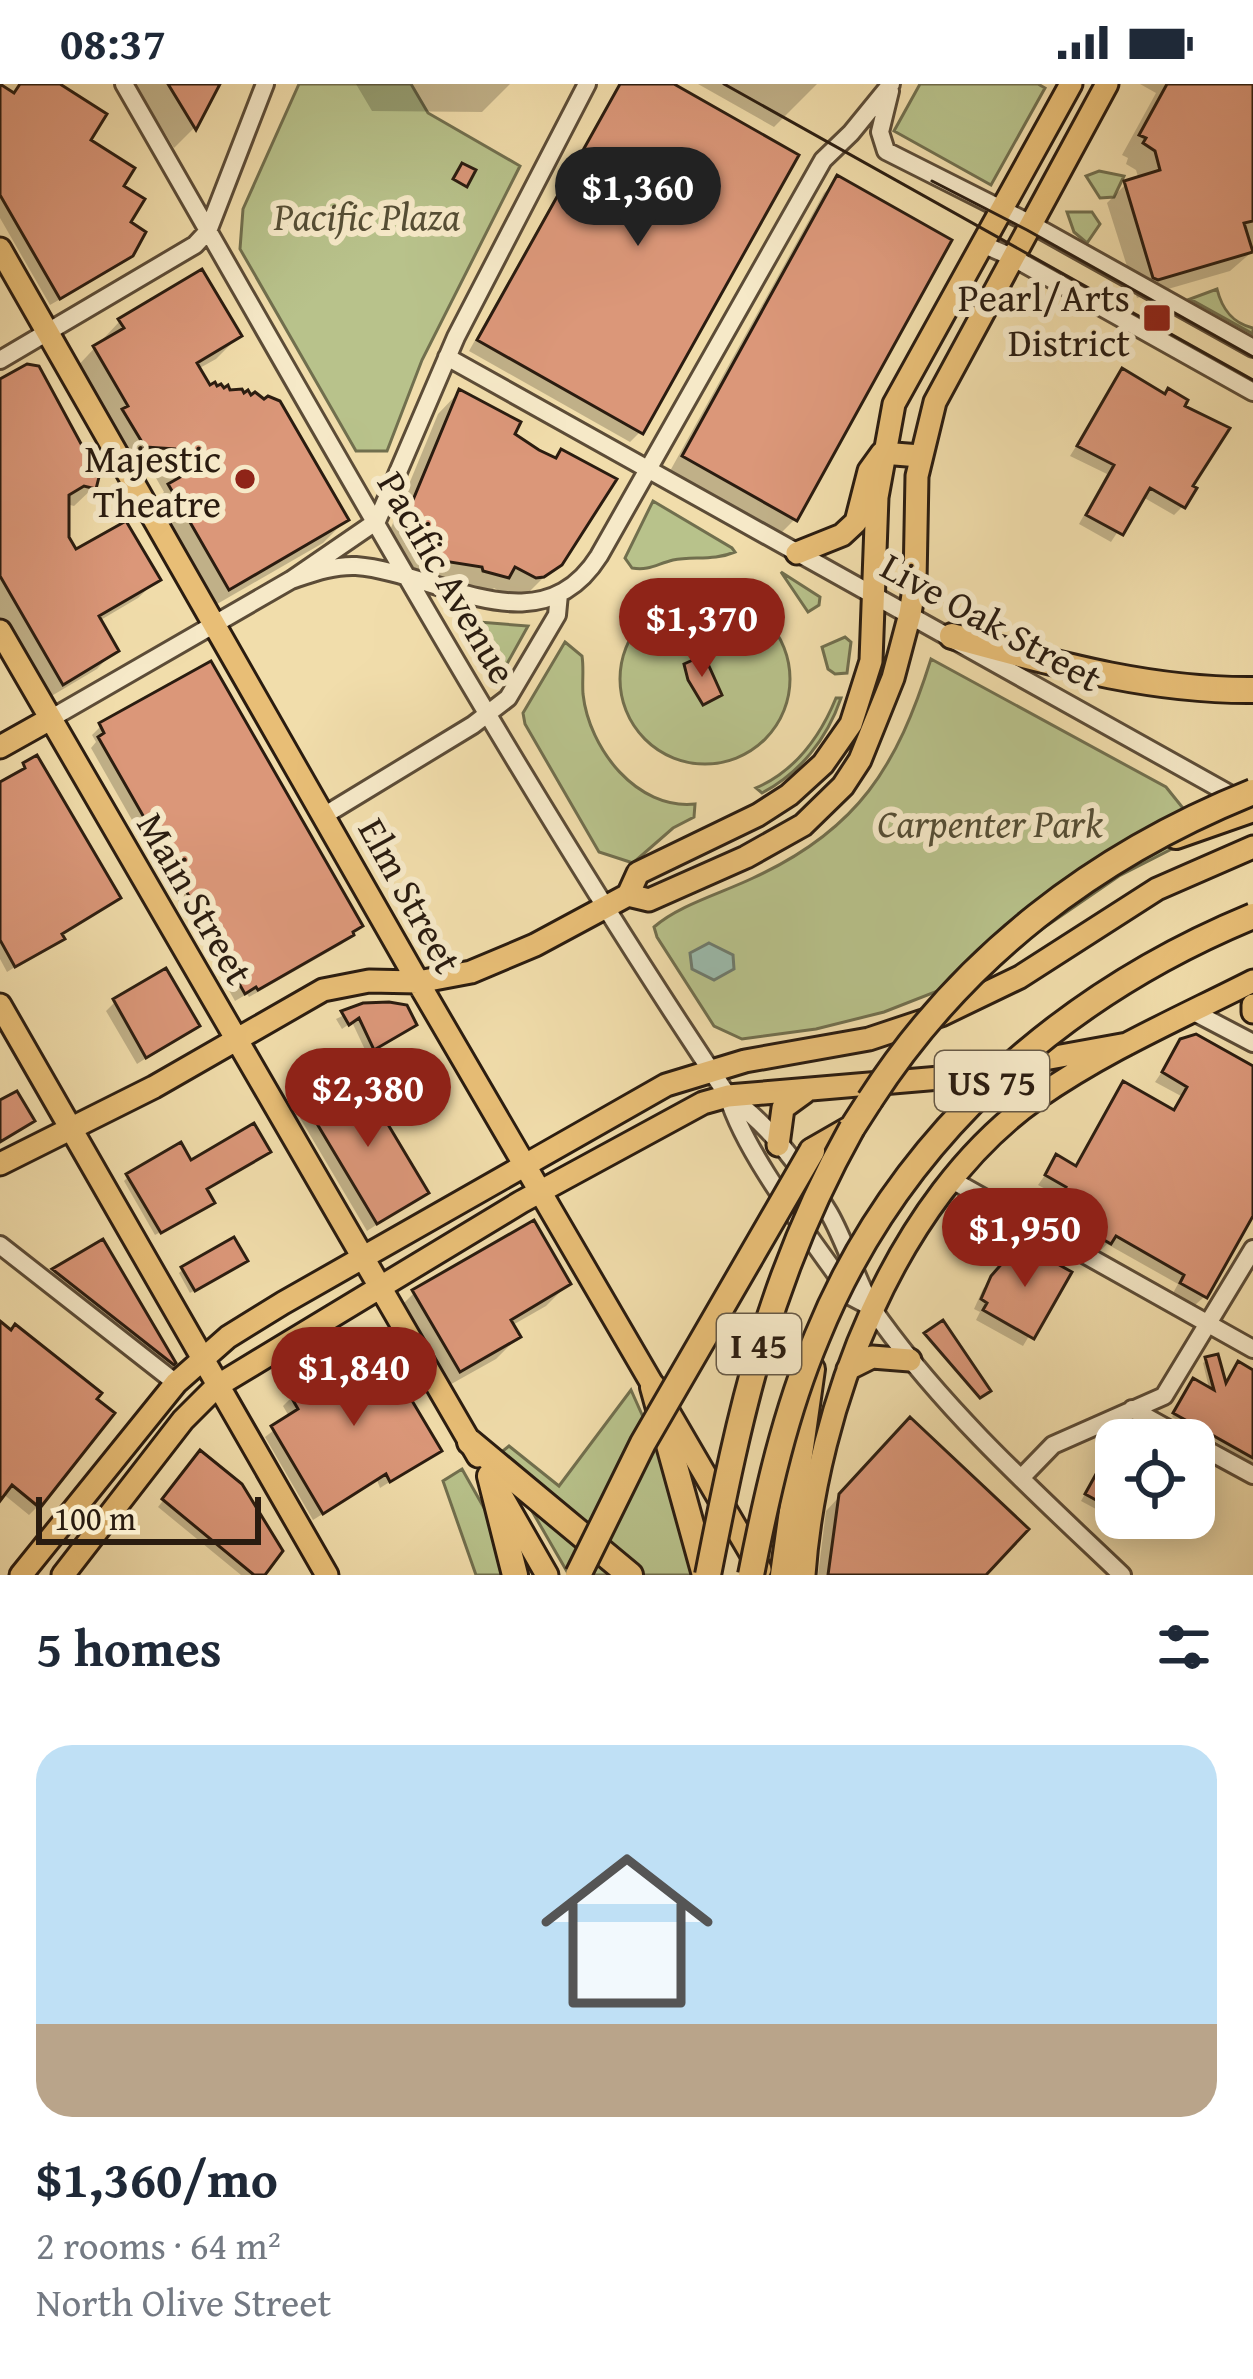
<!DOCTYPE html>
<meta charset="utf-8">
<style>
:root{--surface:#fff;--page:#f6f6f7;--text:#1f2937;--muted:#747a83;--accent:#8f2418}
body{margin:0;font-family:"Gentium Book Plus",serif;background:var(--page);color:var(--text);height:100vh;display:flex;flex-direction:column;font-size:45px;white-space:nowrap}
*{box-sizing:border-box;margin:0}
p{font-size:39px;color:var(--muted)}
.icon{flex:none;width:66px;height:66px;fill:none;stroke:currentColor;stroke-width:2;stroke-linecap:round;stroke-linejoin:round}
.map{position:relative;height:1491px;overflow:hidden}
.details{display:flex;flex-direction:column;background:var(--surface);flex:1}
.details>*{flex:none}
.buttons{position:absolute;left:1095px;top:1335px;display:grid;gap:24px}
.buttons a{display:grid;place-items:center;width:120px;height:120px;border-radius:24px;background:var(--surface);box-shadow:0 6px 30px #0003;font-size:60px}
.scale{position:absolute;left:36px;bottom:30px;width:225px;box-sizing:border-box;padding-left:12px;border:6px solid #2a1c10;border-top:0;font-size:33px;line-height:42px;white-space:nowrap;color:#2a1c10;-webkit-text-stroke:9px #f6e9c8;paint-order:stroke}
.price{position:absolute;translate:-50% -102px;padding:0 27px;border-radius:42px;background:var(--accent);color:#fff;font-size:39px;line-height:78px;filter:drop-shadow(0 3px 6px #0008)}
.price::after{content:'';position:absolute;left:50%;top:72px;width:36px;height:27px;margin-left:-18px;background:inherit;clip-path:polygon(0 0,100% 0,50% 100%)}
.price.active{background:#222;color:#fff}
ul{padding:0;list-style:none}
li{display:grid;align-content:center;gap:24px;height:636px;padding:0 36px}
li span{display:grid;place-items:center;height:372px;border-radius:36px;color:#555}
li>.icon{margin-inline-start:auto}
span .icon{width:216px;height:216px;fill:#fffc;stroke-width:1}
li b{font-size:51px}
h2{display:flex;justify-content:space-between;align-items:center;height:144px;padding:0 36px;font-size:51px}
.status{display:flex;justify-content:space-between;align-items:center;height:84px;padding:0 60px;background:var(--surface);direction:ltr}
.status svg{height:33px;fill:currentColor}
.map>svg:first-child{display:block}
.green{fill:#b8c28b;stroke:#716f4e;stroke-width:3}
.water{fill:#9bbbac;stroke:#6e7b6e;stroke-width:3}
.shadow{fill:#0003}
.building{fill:#db9779;stroke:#2a1c10;stroke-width:3}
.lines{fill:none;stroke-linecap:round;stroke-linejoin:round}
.minor-casing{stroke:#5c4c37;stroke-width:22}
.major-casing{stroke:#2a1c10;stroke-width:27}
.highway-casing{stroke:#2a1c10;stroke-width:30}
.minor{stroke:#f6e9c8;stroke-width:16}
.major{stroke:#e8be76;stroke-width:21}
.highway{stroke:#e8be76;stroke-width:24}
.tram{stroke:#2a1c10;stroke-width:3}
.highway-bridge-casing{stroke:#2a1c10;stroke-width:30;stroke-linecap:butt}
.highway-bridge{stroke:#e8be76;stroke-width:24}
.poi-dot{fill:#8f2418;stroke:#f6e9c8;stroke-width:4.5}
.labels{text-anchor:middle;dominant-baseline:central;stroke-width:12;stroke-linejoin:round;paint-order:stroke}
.shield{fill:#f6e9c8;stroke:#675a47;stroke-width:3}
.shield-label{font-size:36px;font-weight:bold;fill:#2a1c10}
.park-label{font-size:39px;font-style:italic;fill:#554e35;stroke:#f6e9c8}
.poi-label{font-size:39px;fill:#2a1c10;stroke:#f6e9c8;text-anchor:end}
.street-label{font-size:39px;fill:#2a1c10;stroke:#f6e9c8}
</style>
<div class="status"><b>08:37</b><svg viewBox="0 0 49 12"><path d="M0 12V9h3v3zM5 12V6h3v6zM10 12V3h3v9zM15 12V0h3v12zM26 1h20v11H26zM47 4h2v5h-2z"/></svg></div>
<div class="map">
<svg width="1253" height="1491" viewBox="0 0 1253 1491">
<rect width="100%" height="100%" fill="#f1ddab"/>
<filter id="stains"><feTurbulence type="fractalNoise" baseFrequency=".00167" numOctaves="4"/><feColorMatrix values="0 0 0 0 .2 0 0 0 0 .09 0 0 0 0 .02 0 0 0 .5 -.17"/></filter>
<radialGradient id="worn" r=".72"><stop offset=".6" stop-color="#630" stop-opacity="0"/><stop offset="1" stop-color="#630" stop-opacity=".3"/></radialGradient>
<path class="green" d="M299,0H411L428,29L520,82L422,276L387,367H356L240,165L243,125Z
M920,0H1038L1045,4L991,101L894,47Z
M1099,87L1124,92L1114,113L1100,114L1086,92Z
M1092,128L1100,140L1087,159L1074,148L1067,128Z
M1217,205C1222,225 1232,239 1253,244V250L1190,215Z
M653,417L732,464L735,468C714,477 693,472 673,476C657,480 649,487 632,484L625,474Z
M781,488L820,513L819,521L808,528Z
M620 595a85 85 0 1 1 170 0a85 85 0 1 1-170 0Z
M466,537L528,542L498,596Z
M845,553L851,558L847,589L835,590L828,585L822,563Z
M565,558L582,572C584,585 582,597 583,610C589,665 637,726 695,720L694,733L673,744L633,779L599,768L525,640L523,629Z
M931,575L1166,703L1203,749L1119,792L971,894L884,928L816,945L742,955L714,942L657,853L654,843C679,821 722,809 753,794C858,746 897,683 931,575Z
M836,614H841C827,655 800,689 762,709L756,704C795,687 820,653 836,614Z
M631,1306L660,1371L696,1491H569L499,1370L509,1362L559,1402Z
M462,1385L522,1491H476L443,1397Z"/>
<path class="water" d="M709,859L733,871L734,885L714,896L692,885L690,869Z"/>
<path class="shadow" d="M20,0H54L87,56L120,103L127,139L131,170L121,180L50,221L0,134V4L12,12Z
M135,0H217L194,44L174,64Z
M356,0H510L482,28L372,27Z
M619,0H668L640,348L630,358L469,267Z
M698,0H817L774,43Z
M1140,0H1253V167L1230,187L1137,214L1107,119L1126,100L1139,96L1136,86L1126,80L1128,74L1122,71L1156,9Z
M838,95L795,435L781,449L670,387L824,109Z
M120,237L239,252L216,275L198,285L209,305L243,313L346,436L323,459L205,527L147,425L164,408L152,387H133L72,288Z
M1122,288L1181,323L1189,403L1183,422L1174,431L1141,412L1111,458L1079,440L1107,390L1070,372Z
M0,299L93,404L74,422L66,420V453L75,470L157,496L138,514L99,537L115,566L97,585L43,617L0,544Z
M459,308L511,351L554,376L561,369L553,484L530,507L513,514L494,504L485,514L409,485L411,482L388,451L438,330Z
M101,642L359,842L342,860L249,913L247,910L235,917L91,664L96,658L92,651Z
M36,675L61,854L7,888L0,875V702Z
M115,918L196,942L137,980L106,927Z
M363,922L408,946L367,970L352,938L342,945L336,935Z
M1182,958L1253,985V1126L1204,1213L1195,1221L1173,1209L1178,1200L1107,1160L1100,1167L1046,1137L1060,1113L1038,1101L1057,1074L1074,1084L1124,1001L1171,1028L1181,1012L1155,998Z
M309,1025L425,1109L367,1147L300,1034Z
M128,1093L204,1106L207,1123L155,1151L124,1097Z
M102,1159L172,1279L168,1283L51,1190Z
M1011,1171L1067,1189L1023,1262L976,1236L980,1228L974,1225L983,1205Z
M241,1180L190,1209L179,1189L183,1185Z
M568,1200L546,1222L511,1242L518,1253L496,1275L437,1308L392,1231L414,1209Z
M0,1241L38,1422L29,1431L2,1409L0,1412Z
M376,1262L439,1367L380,1404L377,1396L313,1436L265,1353L290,1334L283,1322L291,1314Z
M1207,1276L1224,1304L1253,1289V1379L1172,1333L1190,1301L1210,1308L1203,1279Z
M910,1337L982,1491H818L826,1427Z
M1116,1355L1143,1356H1116V1425L1107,1431L1081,1417Z
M195,1376L261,1491H241L158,1423Z"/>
<path class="building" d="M0,0L14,9L20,0H60L107,30L91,56L135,84L124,102L145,115L131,138L146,148L133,172L60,215L0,111Z
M168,0H220L196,46Z
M620,0H674L799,71L643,350L477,256Z
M1167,0H1253V137L1244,139L1253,168L1158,196L1153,194L1124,97L1160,86L1155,67L1143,59L1146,54L1139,51Z
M462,79L476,86L467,103L453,95Z
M837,91L952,156L797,437L682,372Z
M202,185L242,252L197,279L210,301L215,298L217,302L221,300L224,304L228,301L230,306L242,305L244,309L248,306L251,311L255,308L264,315L268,312L280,317L349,436L229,506L168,400L189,388L175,365L145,363L122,325L128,322L93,262L124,244L118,235Z
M27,280L39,282L99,393L96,405L84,402L69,411V453L76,465L126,437L161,496L99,532L119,567L63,601L0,492V295Z
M1122,284L1165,310L1168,304L1188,316L1185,322L1230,344L1193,402L1197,404L1185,424L1150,404L1123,451L1086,431L1114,381L1077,362Z
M459,305L521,338L515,350L539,366L556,374L561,365L617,395L562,481L544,493L536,494L515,483L509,494L483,487L482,483L437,476L429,462L431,459L408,428Z
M704,571L722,611L703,621L688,596L684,580Z
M211,577L363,842L353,848L354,851L258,906L256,903L245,910L98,653L104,649L99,639Z
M37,671L121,814L62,850L65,855L15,883L0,856V698L25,684L23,679Z
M166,884L200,942L146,974L113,915Z
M389,918L407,921L417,941L374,966L359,934L349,941L341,927L363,919Z
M1196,950L1253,982V1132L1207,1214L1180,1199L1184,1191L1116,1152L1111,1160L1053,1127L1066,1103L1045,1091L1056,1070L1076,1082L1123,997L1174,1026L1187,1003L1162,988L1180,955Z
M359,992L429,1109L377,1140L307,1023Z
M17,1007L35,1037L0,1058V1016Z
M254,1039L271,1068L207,1105L215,1119L161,1149L126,1090L181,1058L191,1076Z
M534,1136L571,1200L511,1236L521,1253L460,1288L412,1206Z
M234,1153L248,1177L195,1207L181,1183Z
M103,1155L176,1279L174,1281L52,1185Z
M1020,1159L1072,1188L1034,1255L983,1226L987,1219L981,1215L991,1192Z
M943,1236L991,1307L980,1314L924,1249Z
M0,1237L11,1246L15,1240L102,1309L97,1315L115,1329L40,1424L12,1401L0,1417Z
M377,1258L442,1367L390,1398L386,1390L323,1430L271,1342L298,1325L290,1311Z
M1218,1270L1226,1299L1238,1277L1253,1286V1374L1173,1329L1193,1294L1214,1306L1205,1273Z
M910,1333L1029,1445L986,1491H828L839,1410Z
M1128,1342L1152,1356H1116V1427L1085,1410L1121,1345Z
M200,1366L242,1400L283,1467L265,1491H254L162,1415Z"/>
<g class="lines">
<defs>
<path id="minor" d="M124,0C320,340 509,686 728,1012C746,1073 814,1157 852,1213L871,1223
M890,7L880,48L886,67L1031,140L1253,264
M982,160L1012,173L1253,308
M447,273L1242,717
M0,276L195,161L208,147L265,0
M291,496C312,489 333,481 356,482C436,488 539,567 599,472L823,76L851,49L891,0
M50,635L291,496L377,437L456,253L587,0
M325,731L473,641L508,614L557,531L559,510
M1192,927L1253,959
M728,1012C768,1039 804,1087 829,1129C849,1164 858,1205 881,1237C950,1332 1037,1410 1122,1491
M952,1096L1253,1265
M0,1161L176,1299
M1132,1325L1188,1356
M1194,1359L1253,1391
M1021,1394L1053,1361L1164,1312L1253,1165"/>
<path id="major" d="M0,165L418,898L760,1485
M797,469L842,451L856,438L869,387L882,369L920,372
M0,547L478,1372
M0,663L50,635
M628,811L649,816L746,773L803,741L843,702L860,676L893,594L910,530L915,498L917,392L935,318L1107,0
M0,921L327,1491
M1253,921V928
M778,1061L783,1024L805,1008
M0,1080L154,1003L323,906L369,897L418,898L471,888L535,861L628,811L638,789L758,731L789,711L823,680L851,640L871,577L877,413L894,320L1071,0
M848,1285L872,1273L910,1276
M500,1409L547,1491
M21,1491L176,1299L228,1253L283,1219L666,1001L745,977L869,955L941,931L1020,893L1157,805L1253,763
M63,1491L183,1336L217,1302L521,1118L703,1019L728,1012L940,994L1127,960
M804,1491C816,1324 895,1114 1037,1014C1104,967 1180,934 1253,897"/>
<path id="highway" d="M952,552C1052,579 1148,607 1253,606
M1176,752L1253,725
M812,1067L852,1044L870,1016
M653,1303L705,1491
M470,1358L630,1491
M490,1392L515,1491
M783,1491L812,1285"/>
</defs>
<use href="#minor" class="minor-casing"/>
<use href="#major" class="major-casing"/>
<use href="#highway" class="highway-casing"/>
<use href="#minor" class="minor"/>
<use href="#major" class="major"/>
<use href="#highway" class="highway"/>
<path class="tram" d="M724,0L1253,296
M932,97L1027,146L1253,273"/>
<defs>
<path id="highway-bridge" d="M870,1016C962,873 1096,771 1253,708
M578,1491L643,1359L812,1067
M708,1491C740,1327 769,1192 852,1044
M751,1491C767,1410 785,1329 817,1253C897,1056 1059,912 1253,832"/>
</defs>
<use href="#highway-bridge" class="highway-bridge-casing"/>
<use href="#highway-bridge" class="highway-bridge"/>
</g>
<g class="poi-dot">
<rect x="1142" y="219" width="30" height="30" rx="6"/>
<circle cx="245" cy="395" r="12"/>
</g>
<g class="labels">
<g class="shield">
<rect x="935" y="967" width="114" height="60" rx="9"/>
<rect x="717" y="1230" width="84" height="60" rx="9"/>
</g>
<g class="shield-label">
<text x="992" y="997">US 75</text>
<text x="759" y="1260">I 45</text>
</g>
<g class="park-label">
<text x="367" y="131">Pacific Plaza</text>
<text x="990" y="738">Carpenter Park</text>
</g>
<g class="poi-label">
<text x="1130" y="212">Pearl/Arts<tspan x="1130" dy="45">District</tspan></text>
<text x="221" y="373">Majestic<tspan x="221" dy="45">Theatre</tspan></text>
</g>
<g class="street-label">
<text transform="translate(448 493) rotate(60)">Pacific Avenue</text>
<text transform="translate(992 537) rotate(29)">Live Oak Street</text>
<text transform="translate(411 811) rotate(61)">Elm Street</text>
<text transform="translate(196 814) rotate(60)">Main Street</text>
</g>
</g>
<rect width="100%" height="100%" filter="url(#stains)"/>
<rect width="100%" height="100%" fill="url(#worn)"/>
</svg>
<div class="buttons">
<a><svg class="icon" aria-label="locate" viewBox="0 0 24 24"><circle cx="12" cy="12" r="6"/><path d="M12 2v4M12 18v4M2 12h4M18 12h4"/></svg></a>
</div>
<div class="scale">100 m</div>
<b class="price active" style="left:638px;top:165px">$1,360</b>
<b class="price" style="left:702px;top:596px">$1,370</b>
<b class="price" style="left:368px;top:1066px">$2,380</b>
<b class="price" style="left:1025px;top:1206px">$1,950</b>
<b class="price" style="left:354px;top:1345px">$1,840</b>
</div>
<section class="details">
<h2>5 homes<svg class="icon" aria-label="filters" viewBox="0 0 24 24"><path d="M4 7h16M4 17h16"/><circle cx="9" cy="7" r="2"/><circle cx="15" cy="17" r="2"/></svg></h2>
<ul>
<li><span style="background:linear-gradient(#bfe0f5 75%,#b9a48a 0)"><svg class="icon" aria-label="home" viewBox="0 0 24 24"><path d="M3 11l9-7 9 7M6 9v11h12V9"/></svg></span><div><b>$1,360/mo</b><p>2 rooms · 64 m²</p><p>North Olive Street</p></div></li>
</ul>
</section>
